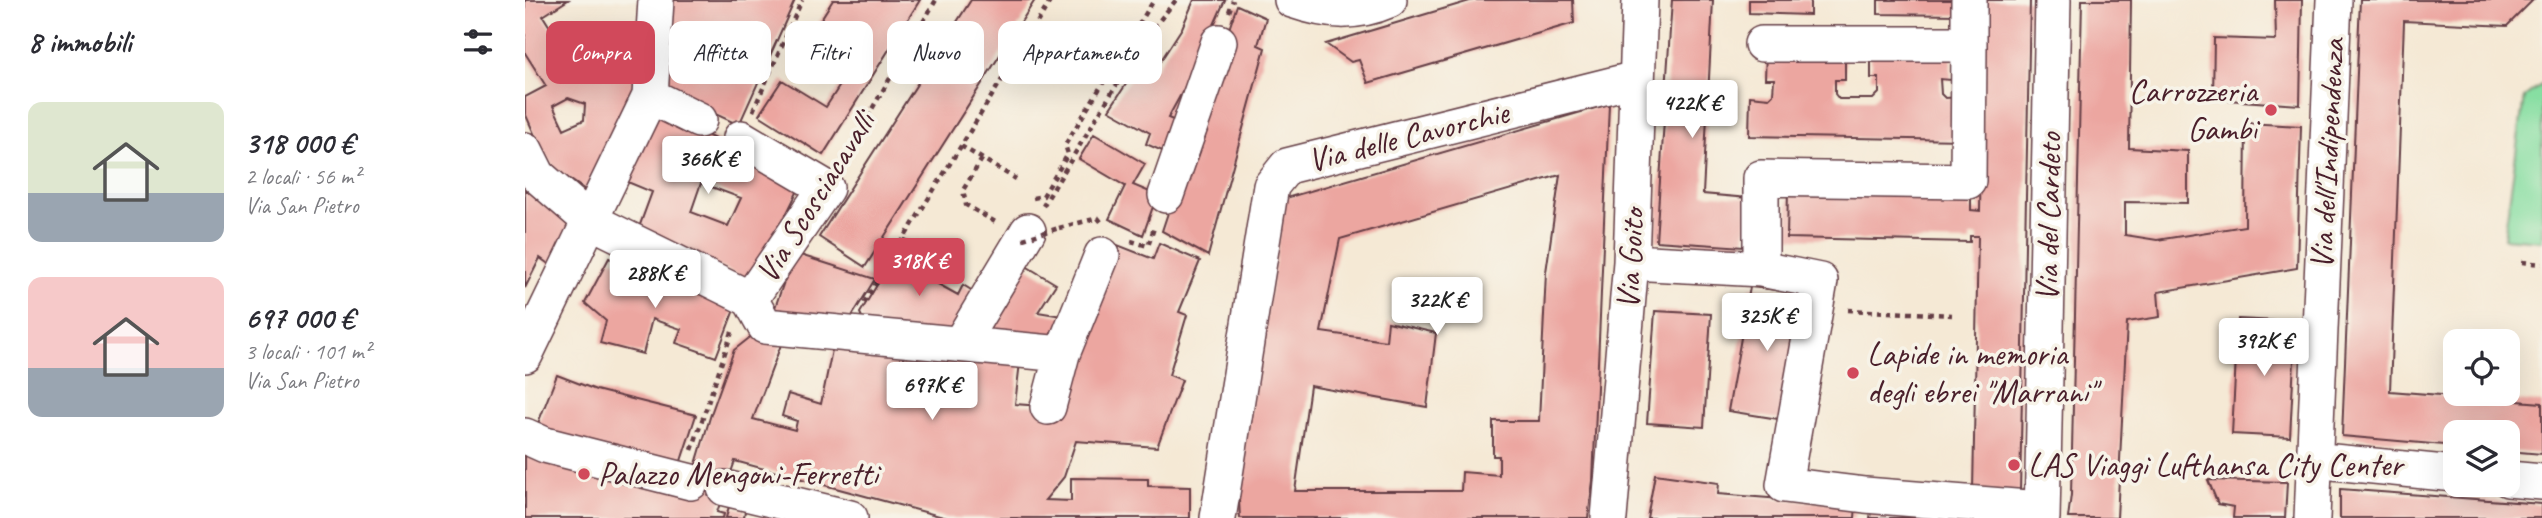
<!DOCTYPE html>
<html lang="it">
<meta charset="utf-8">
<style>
:root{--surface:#fff;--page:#f2f2f3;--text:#2b2b33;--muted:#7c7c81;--accent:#d1495b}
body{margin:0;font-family:Caveat,sans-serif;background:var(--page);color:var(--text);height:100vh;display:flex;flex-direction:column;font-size:26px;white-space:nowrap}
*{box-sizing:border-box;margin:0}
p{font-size:23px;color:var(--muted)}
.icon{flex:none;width:38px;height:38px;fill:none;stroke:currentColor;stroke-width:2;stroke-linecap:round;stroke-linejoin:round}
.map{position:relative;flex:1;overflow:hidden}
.sheet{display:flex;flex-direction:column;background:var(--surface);width:525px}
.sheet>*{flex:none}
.top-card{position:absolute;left:21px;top:21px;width:665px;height:63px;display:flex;gap:14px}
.buttons{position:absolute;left:1918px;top:329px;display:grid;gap:14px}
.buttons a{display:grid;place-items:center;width:77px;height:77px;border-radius:14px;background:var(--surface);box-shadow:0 7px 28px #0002;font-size:35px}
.price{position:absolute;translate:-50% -60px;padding:0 16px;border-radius:7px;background:#fff;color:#222;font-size:23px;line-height:46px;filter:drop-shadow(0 2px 4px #0008)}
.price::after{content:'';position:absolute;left:50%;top:42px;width:21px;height:16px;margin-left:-10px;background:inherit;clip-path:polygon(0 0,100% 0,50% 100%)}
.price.current{background:var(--accent);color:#fff}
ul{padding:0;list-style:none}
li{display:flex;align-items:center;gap:21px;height:175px;padding:0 28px}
li span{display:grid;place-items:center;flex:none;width:196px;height:140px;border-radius:14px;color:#555}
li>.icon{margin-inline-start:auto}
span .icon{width:84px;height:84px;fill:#fffc;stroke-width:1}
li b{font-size:30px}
h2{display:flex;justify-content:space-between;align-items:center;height:84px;padding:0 28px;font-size:30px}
.chip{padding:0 24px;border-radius:14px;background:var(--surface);box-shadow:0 7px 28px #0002;font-size:24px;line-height:63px}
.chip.current{background:var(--accent);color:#fff}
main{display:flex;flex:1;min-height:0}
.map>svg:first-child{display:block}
.green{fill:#87dea2;stroke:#687e66;stroke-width:2}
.building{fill:#eca6a0;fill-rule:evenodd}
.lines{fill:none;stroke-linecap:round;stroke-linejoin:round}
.street-casing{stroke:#643d44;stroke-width:38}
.path{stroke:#643d44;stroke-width:4.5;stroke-dasharray:5 5;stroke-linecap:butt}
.street{stroke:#fff;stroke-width:35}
.path-bridge{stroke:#643d44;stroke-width:4.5;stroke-dasharray:5 5;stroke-linecap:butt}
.poi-dot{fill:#d1495b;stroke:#f7f3e8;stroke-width:2.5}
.labels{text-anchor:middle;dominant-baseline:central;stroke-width:7;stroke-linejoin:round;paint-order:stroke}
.poi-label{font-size:33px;fill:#4a1f2b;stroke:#f7f3e8;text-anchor:start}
.street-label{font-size:33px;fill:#4a1f2b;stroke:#f7f3e8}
</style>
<main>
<section class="sheet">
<h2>8 immobili<svg class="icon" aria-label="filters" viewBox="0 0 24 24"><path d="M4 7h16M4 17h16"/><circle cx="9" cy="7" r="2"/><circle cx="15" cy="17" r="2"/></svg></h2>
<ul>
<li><span style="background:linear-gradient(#dfe7d0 65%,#9aa5b1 0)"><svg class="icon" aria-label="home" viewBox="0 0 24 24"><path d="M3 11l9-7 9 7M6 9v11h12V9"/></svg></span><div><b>318 000 €</b><p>2 locali · 56 m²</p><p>Via San Pietro</p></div></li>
<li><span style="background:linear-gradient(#f6c9c9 65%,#9aa5b1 0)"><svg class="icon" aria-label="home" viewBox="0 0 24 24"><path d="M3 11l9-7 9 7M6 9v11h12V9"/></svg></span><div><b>697 000 €</b><p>3 locali · 101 m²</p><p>Via San Pietro</p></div></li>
</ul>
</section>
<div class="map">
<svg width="2017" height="518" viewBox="0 0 2017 518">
<rect width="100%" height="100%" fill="#f7f3e8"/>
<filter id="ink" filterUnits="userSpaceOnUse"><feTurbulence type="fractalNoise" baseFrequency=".0143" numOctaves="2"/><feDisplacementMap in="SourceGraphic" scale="14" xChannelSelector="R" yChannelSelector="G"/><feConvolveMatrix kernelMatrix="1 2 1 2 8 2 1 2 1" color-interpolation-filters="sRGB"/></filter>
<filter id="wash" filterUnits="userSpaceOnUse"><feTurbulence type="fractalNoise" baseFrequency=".00686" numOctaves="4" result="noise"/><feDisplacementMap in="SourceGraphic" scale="28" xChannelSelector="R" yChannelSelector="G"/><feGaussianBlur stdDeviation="1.57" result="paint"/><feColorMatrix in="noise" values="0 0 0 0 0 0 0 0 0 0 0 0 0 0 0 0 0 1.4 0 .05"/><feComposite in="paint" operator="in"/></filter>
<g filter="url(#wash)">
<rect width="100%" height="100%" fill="#f5e9d5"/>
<path class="green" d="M2017,84V241L1979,238L1999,97Z"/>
<g id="blocks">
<path class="building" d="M0,0H43L18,16L50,67L65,52L72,56L119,71L66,194L30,169L14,145L0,113V97L21,86L0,53ZM43,98L60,104L59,120L39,129L28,106Z
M147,0H270L214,125L136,89Z
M308,0H395L298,155L234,115L257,80L301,107L328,65L284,38Z
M446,0H510L340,267L294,237Z
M669,0H700L668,72L643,118L660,125L649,156L621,144L625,133L584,110L617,60L631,68L657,28Z
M948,0H1048L1049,23L843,83L834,60L826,62L801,44Z
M1147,0H1188L1178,194L1223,198L1219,247L1131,241Z
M1224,0H1285V15L1224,13Z
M1353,0H1434V15L1353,14Z
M1459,0H1505L1495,492L1448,491L1453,236H1445V242L1262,238L1263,189L1446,192V210L1455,211Z
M1557,0H1606L1604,148L1663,151V203L1600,202V235L1632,240L1720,226L1721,123L1776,126L1772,268L1633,292L1635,317L1602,322L1592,518H1543L1546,495Z
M1750,0H1777L1775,105L1688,99L1689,38L1751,40Z
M1835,0H2008L1982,26L1879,21L1865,391L2017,403V454L1983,451V432H1930V446L1817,436Z
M712,5L741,18L733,45L740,48L683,256L637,231Z
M1241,52L1320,54V80H1310V94L1314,99H1348L1354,93V78H1346V52L1426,54V80L1415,79L1416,94L1420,98L1438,97L1439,140L1224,136L1225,96L1244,98L1248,94L1249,79H1240Z
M1084,104L1068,481L1063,518H715L713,482L761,198ZM1035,175L1021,272L1014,421H968V456H974V475L937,472L936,491H770L785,386L902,407L911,333L863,322L861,341L796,332L815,239Z
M127,108L277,182L229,281L112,233L127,192L93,178ZM176,183L216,198L203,226L166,212Z
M569,134L620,164L608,185L632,195L618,235L584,219L600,186L554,159Z
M0,172L51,218L32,270L15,258L0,288Z
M380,239L423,262L413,284L433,295L438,285L459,298L434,338L343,330L335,313Z
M634,243L675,261L654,312L662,315L644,375L657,380L632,447L551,441L539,477L520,500L546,501V478L623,479V486L665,487V518H422L210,461L192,512L199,514L198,518H0V445L163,491L186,414L209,350L233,331L260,334L228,419L270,430L272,421L257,416L263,394L296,404L309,340L496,354L490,404L529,407L590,244L628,259Z
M269,253L350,279L319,329L245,322Z
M84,258L210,307L191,357L151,343L156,329L127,319L118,354L75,343L81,321L60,303Z
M491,260L531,284L513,312L543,317L535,350L442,339Z
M1225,287L1279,293L1260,420L1203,411Z
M1130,311L1186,314L1179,427L1122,423Z
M1713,319L1771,322L1765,437L1707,434Z
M32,375L71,390L171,415L153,470L10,431Z
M1130,474L1194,483L1193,494L1331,505L1330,518H1122Z
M1683,480L1762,482L1760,518H1708L1709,507L1693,504Z
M1815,489L2017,504V518H1815Z
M204,506L220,510L219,518H201Z
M1346,512L1392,516V518H1345Z"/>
</g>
</g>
<g filter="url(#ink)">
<use href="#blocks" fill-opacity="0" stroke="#643d44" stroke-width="2"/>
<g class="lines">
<defs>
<path id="street" d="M767,0C802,12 829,15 864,0
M1444,44V0
M125,96L174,120
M216,138L301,188L225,299
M0,150L13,176L64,220L225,299L240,326L537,354
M641,195L694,42
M1106,262L1236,269L1295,281L1259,485L1340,495L1517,509
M1236,269V178L1443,181L1444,44H1237
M435,344L503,231
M0,355L125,96L131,0
M523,407L537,354L577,255
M0,436L20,445L166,482
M1788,460L1930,474
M1983,479L2017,482
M200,488L325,518
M693,518L746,186L762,166L1111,79
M1084,518L1106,262L1115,0
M1517,518L1528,0
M1787,518L1809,0"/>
</defs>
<use href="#street" class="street-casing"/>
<path class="path" d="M704,12L708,0
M228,111L277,0
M436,146L491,179
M457,159L438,190L441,205L472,223
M317,160L411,0
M508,198L518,196L543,154L540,145L629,0
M518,206L618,41L651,0
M534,228L573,218L577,223
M606,241L623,246L630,225
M1997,262L2017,264
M339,303L526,0
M1323,310L1427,315
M167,450L207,332"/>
<use href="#street" class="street"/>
<path class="path-bridge" d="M498,239L534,228"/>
</g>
</g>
<g class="poi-dot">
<circle cx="1746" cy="110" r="7"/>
<circle cx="1328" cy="373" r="7"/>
<circle cx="1489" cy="465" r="7"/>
<circle cx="59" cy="474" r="7"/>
</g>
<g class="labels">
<g class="poi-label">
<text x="1732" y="91" text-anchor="end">Carrozzeria<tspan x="1732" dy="38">Gambi</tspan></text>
<text x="1342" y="354">Lapide in memoria<tspan x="1342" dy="38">degli ebrei "Marrani"</tspan></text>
<text x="1503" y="465">LAS Viaggi Lufthansa City Center</text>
<text x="73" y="474">Palazzo Mengoni-Ferretti</text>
</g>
<g class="street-label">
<text transform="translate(883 136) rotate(-14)">Via delle Cavorchie</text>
<text transform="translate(1802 154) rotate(-87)">Via dell'Indipendenza</text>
<text transform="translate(290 197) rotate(-58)">Via Scosciacavalli</text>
<text transform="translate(1523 217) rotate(-89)">Via del Cardeto</text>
<text transform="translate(1105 259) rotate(-87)">Via Goito</text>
</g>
</g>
</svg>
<div class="buttons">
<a><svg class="icon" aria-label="locate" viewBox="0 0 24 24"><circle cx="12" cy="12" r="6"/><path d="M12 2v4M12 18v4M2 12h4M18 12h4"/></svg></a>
<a><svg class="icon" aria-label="layers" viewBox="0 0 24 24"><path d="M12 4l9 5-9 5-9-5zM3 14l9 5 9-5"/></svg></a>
</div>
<b class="price" style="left:1167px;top:140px">422K €</b>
<b class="price" style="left:183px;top:196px">366K €</b>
<b class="price current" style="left:394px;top:298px">318K €</b>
<b class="price" style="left:130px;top:310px">288K €</b>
<b class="price" style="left:912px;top:337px">322K €</b>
<b class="price" style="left:1242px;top:353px">325K €</b>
<b class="price" style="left:1739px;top:378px">392K €</b>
<b class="price" style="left:407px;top:422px">697K €</b>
<div class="top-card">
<a class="chip current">Compra</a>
<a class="chip">Affitta</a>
<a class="chip">Filtri</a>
<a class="chip">Nuovo</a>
<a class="chip">Appartamento</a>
</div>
</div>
</main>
